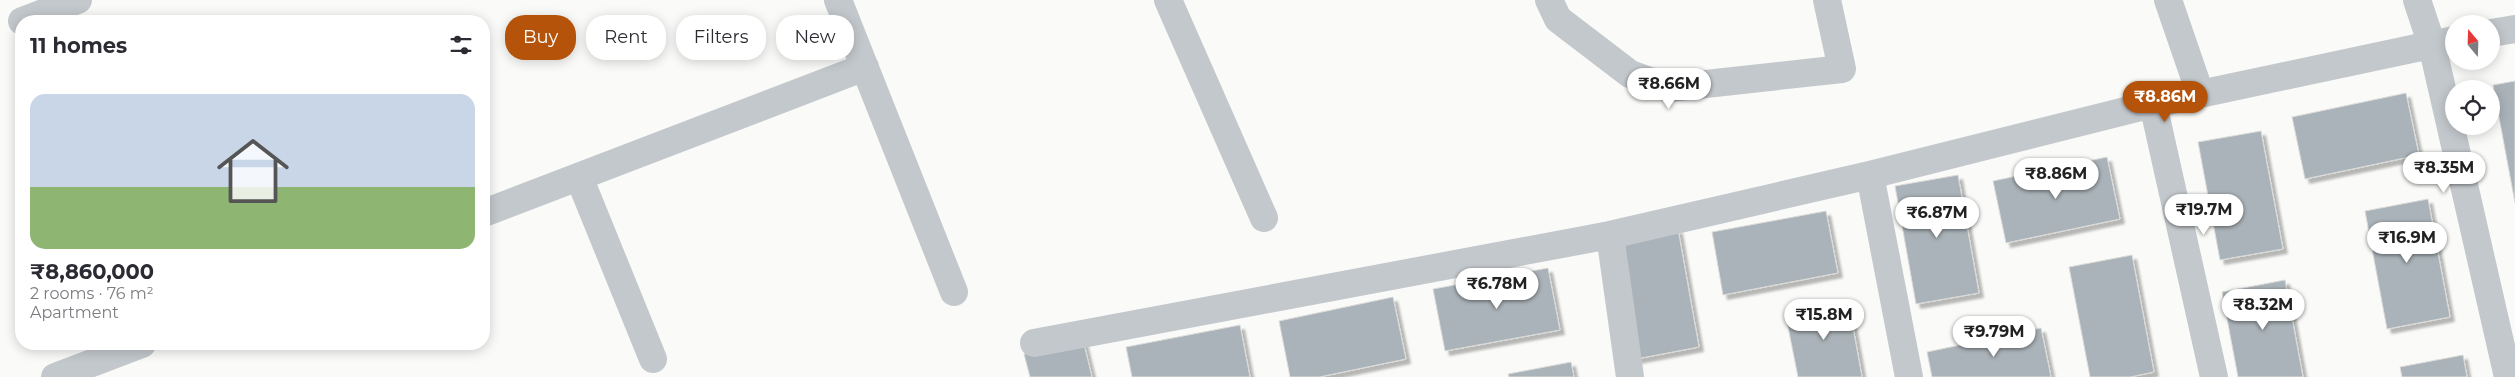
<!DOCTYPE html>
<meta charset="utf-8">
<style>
:root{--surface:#fff;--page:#f2f2f3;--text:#2b2b33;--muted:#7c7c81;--line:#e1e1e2;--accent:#b45309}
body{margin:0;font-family:Montserrat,sans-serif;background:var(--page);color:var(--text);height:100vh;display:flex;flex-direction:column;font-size:19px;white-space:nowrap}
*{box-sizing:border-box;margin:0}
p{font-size:16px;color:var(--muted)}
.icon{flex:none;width:28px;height:28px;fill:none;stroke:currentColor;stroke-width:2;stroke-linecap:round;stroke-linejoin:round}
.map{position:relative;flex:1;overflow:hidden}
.panel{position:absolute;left:15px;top:15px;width:475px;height:335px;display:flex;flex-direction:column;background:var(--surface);border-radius:20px;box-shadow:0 2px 12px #0003}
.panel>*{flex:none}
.top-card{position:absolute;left:505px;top:15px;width:475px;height:45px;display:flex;gap:10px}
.needle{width:32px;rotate:341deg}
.buttons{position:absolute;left:2445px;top:15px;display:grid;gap:10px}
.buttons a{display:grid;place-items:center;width:55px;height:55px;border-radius:50%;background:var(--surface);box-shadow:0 2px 12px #0003;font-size:25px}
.price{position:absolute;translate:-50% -42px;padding:0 11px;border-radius:18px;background:#fff;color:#222;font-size:16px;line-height:32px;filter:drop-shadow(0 1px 2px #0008)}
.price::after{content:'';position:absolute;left:50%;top:30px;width:15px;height:11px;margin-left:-8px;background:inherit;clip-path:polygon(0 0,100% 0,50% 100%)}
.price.on{background:var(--accent);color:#fff}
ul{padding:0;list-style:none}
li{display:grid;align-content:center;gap:10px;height:265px;padding:0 15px}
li+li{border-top:1px solid var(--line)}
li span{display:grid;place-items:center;height:155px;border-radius:15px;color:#555}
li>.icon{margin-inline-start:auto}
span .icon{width:90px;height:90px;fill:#fffc;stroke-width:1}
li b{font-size:21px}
h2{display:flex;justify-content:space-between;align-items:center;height:60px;padding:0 15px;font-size:21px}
.chip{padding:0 18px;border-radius:20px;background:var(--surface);box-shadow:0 2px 12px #0003;font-size:18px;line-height:45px}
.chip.on{background:var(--accent);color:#fff}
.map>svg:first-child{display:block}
.building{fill:#aab3b9;stroke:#dcdcda;filter:url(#shadow)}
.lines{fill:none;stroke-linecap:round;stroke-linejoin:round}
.minor{stroke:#c3c8cc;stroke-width:28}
</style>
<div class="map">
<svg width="2515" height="377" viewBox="0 0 2515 377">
<defs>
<filter id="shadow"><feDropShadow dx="4.5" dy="4.5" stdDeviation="1" flood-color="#0004"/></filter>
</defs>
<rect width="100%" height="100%" fill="#fafaf8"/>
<path class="building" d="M2515,81V203L2493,85Z
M2406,93L2419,155L2305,179L2292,117Z
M2261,131L2283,249L2220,260L2198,142Z
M2107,157L2120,219L2006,243L1993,181Z
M1958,175L1979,293L1916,304L1895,186Z
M2428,199L2450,317L2387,329L2365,211Z
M1826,211L1838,273L1723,295L1712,232Z
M1678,229L1699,347L1636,359L1615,241Z
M2132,255L2154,372L2130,377H2090L2069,267Z
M1548,268L1560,330L1445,351L1433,289Z
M2285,280L2303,377H2238L2222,292Z
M1393,297L1406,359L1319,377H1290L1279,321Z
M1848,300L1862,377H1798L1785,312Z
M1240,325L1250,377H1132L1126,347Z
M2041,328L2051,377H1932L1927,352Z
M1083,340L1092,377H1030L1024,354Z
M2463,355L2467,377H2402L2400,367Z
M1571,362L1574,377H1509L1508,374Z"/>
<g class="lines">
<path class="minor" d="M838,0L954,292
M1168,0L1264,218
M1549,0L1558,19L1630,74L1669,88L1842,69L1827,0
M2168,0L2200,93
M2417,0L2432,45L2508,377
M22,21L78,0
M2491,33L2515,29
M2153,104L2214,377
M1870,175L1909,377
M579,177L653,359
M484,213L865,67
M1610,235L1630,377
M1034,343L1610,235L1870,175L2153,104L2454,40
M55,377L142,344"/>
</g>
</svg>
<div class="buttons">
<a><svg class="needle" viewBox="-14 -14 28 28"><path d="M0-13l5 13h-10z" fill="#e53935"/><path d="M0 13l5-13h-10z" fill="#7c7c81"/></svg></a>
<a><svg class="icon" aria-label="locate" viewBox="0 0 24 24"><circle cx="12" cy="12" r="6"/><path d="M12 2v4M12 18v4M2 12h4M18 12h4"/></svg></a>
</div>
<b class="price" style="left:1669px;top:110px">₹8.66M</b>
<b class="price on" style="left:2165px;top:123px">₹8.86M</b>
<b class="price" style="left:2444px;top:194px">₹8.35M</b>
<b class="price" style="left:2056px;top:200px">₹8.86M</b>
<b class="price" style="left:2204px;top:236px">₹19.7M</b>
<b class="price" style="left:1937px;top:239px">₹6.87M</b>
<b class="price" style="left:2407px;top:264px">₹16.9M</b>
<b class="price" style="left:1497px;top:310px">₹6.78M</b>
<b class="price" style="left:2263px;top:331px">₹8.32M</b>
<b class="price" style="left:1824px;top:341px">₹15.8M</b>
<b class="price" style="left:1994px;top:358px">₹9.79M</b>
<div class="top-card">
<a class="chip on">Buy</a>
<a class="chip">Rent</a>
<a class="chip">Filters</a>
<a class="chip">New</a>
</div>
<section class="panel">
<h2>11 homes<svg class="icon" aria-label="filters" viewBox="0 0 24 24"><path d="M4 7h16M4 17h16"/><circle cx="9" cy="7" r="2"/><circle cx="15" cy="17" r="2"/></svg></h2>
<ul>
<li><span style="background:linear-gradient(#c9d6e8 60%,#8fb573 0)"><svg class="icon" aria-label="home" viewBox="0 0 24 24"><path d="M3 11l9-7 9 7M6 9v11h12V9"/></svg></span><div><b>₹8,860,000</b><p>2 rooms · 76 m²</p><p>Apartment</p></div></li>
</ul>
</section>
</div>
